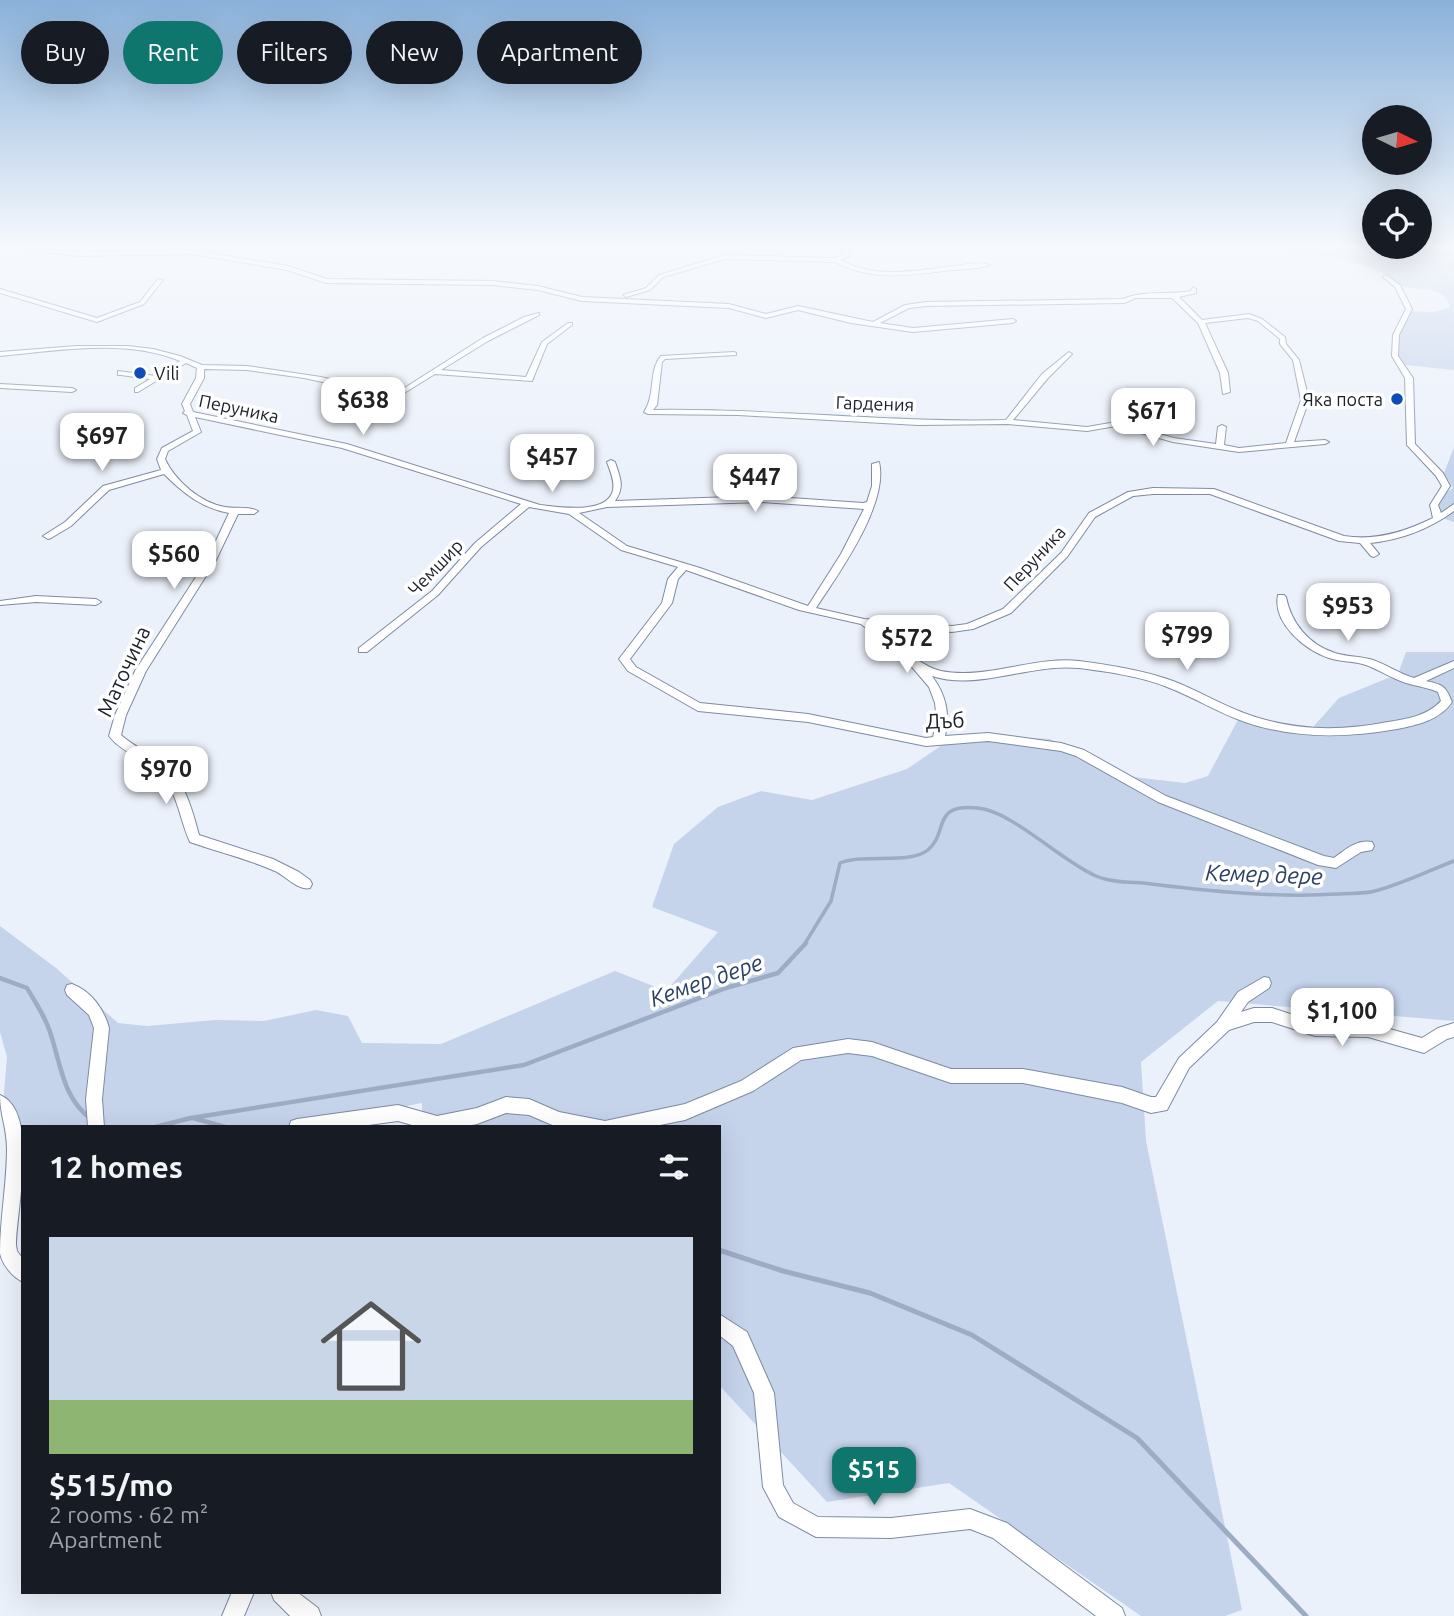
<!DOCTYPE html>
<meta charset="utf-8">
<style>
:root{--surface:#171b24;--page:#20242c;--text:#f1f3f6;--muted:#9ea1a6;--line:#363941;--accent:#0f766e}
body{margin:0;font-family:Ubuntu,sans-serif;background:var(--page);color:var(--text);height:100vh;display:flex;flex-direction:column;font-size:26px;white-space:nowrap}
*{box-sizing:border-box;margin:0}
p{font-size:23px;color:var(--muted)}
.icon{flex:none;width:38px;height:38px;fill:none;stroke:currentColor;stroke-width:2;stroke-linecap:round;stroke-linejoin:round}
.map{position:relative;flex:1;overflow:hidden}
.details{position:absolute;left:21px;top:1125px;width:700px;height:469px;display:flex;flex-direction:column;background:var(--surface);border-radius:0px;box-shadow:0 7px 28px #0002}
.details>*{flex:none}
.top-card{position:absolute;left:21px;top:21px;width:700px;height:63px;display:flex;gap:14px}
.needle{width:46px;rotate:95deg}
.buttons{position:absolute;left:1362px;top:105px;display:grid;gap:14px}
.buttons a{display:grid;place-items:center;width:70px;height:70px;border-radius:50%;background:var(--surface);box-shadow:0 7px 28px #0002;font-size:35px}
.price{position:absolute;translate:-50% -60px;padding:0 16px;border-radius:14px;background:#fff;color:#222;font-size:23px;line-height:46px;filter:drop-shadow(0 2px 4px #0008)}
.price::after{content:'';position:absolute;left:50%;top:42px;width:21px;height:16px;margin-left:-10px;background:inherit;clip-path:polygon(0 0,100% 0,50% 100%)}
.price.current{background:var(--accent);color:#fff}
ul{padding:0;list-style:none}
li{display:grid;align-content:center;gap:14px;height:371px;padding:0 28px}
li+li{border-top:2px solid var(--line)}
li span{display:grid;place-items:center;height:217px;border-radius:0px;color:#555}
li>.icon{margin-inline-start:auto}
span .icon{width:126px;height:126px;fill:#fffc;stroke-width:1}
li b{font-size:30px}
h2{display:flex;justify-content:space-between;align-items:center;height:84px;padding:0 28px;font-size:30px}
.tag{padding:0 24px;border-radius:32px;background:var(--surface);box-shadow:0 7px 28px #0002;font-size:24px;line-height:63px}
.tag.current{background:var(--accent);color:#fff}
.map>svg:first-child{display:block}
.green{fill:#c5d3eb}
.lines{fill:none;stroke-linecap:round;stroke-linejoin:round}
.stream-far3{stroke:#9dacc5;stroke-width:2}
.stream-far2{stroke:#9dacc5;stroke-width:3.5}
.stream-far1{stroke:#9dacc5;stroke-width:4.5}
.stream{stroke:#9dacc5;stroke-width:5}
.minor-casing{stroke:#7d8ba2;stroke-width:2}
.minor{fill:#fff;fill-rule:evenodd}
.poi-dot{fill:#0d4db8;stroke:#fff;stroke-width:2.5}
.labels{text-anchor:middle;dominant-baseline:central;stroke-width:7;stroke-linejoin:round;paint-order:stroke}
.far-poi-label{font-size:18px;fill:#1a1f28;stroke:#fff;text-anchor:start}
.far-street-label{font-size:18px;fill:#1a1f28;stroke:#fff}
.street-label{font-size:21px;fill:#1a1f28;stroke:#fff}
.water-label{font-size:23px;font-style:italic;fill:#2c4167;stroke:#fff}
</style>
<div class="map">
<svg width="1454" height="1616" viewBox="0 0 1454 1616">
<rect width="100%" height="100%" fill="#ebf1fb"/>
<path class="green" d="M1246,247H1454V370L1405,365C1386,345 1395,328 1412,311L1431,312L1450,308C1445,284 1418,291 1401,286C1394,283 1389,276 1383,273C1341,254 1291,251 1246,247Z
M1454,447V522L1439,517V498L1453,488L1444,473Z
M1406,652H1454V1021L1218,1001L1141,1062L1146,1141L1242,1610L1225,1616H1141L949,1483L827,1502L719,1385V1127H423L422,1103L297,1127H23V1153L3,1104L7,1057L0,1032V926L56,968L118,1023L147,1026L215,1020L264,1021L316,1010L348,1016L362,1043L441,1044L615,971L666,991L718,932L652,907L674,844L718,807L761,791L812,800L907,769L948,741L986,735L1050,739L1116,775L1185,783L1208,776L1240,716L1313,727L1339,698L1398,674Z"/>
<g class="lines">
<path class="stream-far3" d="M1361,247L1454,255"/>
<path class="stream-far2" d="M804,945L831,901L840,863C865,853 909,865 928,850C949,832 931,803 978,808C1012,811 1061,861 1096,876C1109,882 1128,882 1143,883C1207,891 1274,898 1338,894C1350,893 1364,894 1375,891C1402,884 1428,871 1454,861"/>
<path class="stream-far1" d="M0,978L27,988C35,1002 45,1016 50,1032C61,1064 62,1097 91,1119
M193,1118L225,1127
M155,1127L191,1118L524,1065L726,988L778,973L806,943"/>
<path class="stream" d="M719,1250L783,1271L870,1293L972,1335L1137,1438L1306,1616"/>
<defs>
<path id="minor" d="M0,247L78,252L192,250L288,266L327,279L493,281L538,286L582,297L729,304L766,314L798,306L873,322L905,305L926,302L1123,299C1144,290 1168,295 1191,291L1193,287L1196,289V293L1179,297L1202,320L1249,314L1262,319L1285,337L1286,344L1299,360L1309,400L1294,442L1325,440L1329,442L1325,444L1239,452L1173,442L1116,426L1087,431L1008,424L918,425L738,415L648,414L644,412C656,395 648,371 661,356L734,352L736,353V355L665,359L662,362L657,405L653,410C771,408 888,423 1006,420L1042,374L1069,352L1072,354L1048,378L1013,420L1087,427L1116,422L1174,438L1216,444L1218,427L1222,425L1226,427L1224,445L1239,448L1286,443L1301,400L1293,360L1280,344V339L1258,321L1248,318L1205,323L1228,373L1230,392L1223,394L1220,373L1198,323L1172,298H1136L1124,303L926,306L909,308L880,323L913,328L1013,319L1016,321L1013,323L913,332L851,323L798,310L766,318L729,308L582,301L538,290L493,285L326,283L287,270L192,254L78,256Z
M843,247H849V256L841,260C874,279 916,271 953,266C964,265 979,261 990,265C979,269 964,269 952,270C913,275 871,282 835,262L725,259L663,277L650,290L626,297L623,295L646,288L659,275L725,255L835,258L843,255Z
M1386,275L1400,285L1412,309L1399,335L1398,356L1413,378L1415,444L1443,473L1450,486L1438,505L1441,513L1454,504V511C1429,529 1401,540 1370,543L1379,554L1374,557L1371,556L1360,543L1339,541L1210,494H1153L1133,496L1095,517L1067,557L1011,613L973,629L952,632L876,626C896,640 918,666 941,671C986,680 1033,656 1079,661C1110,665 1143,670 1173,681C1204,693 1233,712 1266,720C1306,731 1348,730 1388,722C1407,719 1427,716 1441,701L1438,692L1433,690C1421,686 1408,685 1396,679C1386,675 1377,669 1366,665C1354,661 1341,662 1329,658C1305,650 1272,623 1278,595H1284L1286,597C1291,623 1309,645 1335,653C1347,657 1360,656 1373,660C1387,665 1400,674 1414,678L1454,661V668L1426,681C1443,685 1445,685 1452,702C1440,720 1417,725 1397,729C1345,738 1294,739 1245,722C1218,713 1194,697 1167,687C1140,676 1108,672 1079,668C1030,663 979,691 932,676C946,695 950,713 945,736L988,733L1061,743L1084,750L1166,796L1324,856L1334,858C1346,849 1357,839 1372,842L1374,846L1372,850L1361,852L1336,868L1318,865L1158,802L1076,756L1061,751L988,741L926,746L808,722L698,711L628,671L619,659L662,603L668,579L678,567L621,550L569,514L529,507L481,547L438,595L367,652H359V648L432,591L475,543L521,504L342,448L195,417L201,432L168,451L165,459C175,481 201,503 225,507C236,509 249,506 258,511L254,514H238L216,560L146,671L126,715L121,735C132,745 145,751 158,759C183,775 192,808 199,835L273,859L299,872L310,880L312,884L310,888C298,891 286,876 275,871C248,859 218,852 190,842C179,818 178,791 158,772C143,757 122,753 109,736L115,715L135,671L207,560L229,513C202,508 184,494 164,474L109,490L71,526L51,538L48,539L43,536L65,522L103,486L161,470L157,459L162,448L193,431L187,415L183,413L185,411L182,404L196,378L197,368L186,363L138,392H135V388L150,379L121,375H118V371L156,376L180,361C125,338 57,351 0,356V352L77,346H128L153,349L180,356L202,365L247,366L321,377L341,382L370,396L377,397L406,387L483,338L524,317L539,313V315L488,341L441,370L526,377L542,342L568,323H572V325L547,344L532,381L435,374L401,395L373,401L332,384L304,378L247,370L204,369V378L190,404L193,412L347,444L540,505C558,507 608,515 613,490C615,481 610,471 607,462L611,460L615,462C620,477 625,487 615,501L762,496L863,503L867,502L872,486V464L879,462C889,504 839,573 816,608L864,619L952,626L967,624L1003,609L1061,553L1089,513L1128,492L1153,488L1214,489L1344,536C1376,541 1405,532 1433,518L1430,505L1442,486L1436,476L1407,445L1405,378L1392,356L1393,335L1406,309L1395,287L1383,277ZM762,502L864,509L841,554L808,606L700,568L627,546L579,513L607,507ZM686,570L799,610L861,624L906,660L929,687L935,703L937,721L933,737L926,738L808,714L700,703L636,667L630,659L672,603L678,579Z
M158,279L163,280L144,304L97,322L0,293V289L97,318L140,302Z
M0,384L72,388L76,390L72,392L0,388Z
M36,596L96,599L101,602L96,605L36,602L0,605V601Z
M1264,977L1269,978L1271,983L1269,988L1248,1002L1241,1012L1254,1008H1272L1315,1022L1368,1023L1422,1038L1438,1028L1454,1023V1037L1447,1039L1424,1053L1368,1037L1315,1036L1272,1022H1254L1229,1030L1189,1068L1167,1110L1151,1113L1122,1103L1023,1083H951L872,1056L848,1053L801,1060L753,1091L685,1120L650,1127H557L529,1115L506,1113L477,1124L462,1127H419L398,1121L354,1127H289L291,1121L297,1119L398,1105L437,1116L477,1108L506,1097L529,1099L559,1112L605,1121L685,1104L741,1081L793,1048L848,1039L872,1042L951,1069H1023L1122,1087L1151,1097H1156L1179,1058L1217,1022L1238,992Z
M72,984C91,991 104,1009 109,1028L102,1099L104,1127H88L86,1099L94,1028L89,1015L67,995L65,990L67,985Z
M0,1095C40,1112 16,1210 16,1245L17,1251L23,1259V1282C12,1277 2,1264 0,1253C0,1220 7,1182 7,1149C7,1128 0,1115 0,1095Z
M719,1314L747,1332L774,1393L783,1485L793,1503L818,1517L891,1518L970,1509L1007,1523L1122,1608L1125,1616H1096L993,1538L970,1529L891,1538L816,1537L779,1517L763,1487L754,1393L733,1346L719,1335Z
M232,1592H254L244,1616H222Z
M271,1592H297L318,1608L321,1616H290L274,1600Z"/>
</defs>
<use href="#minor" class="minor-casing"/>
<use href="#minor" class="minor"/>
</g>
<linearGradient id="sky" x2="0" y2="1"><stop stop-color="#8ab1da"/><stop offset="0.52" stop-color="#f6f9fd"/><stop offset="1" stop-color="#f6f9fd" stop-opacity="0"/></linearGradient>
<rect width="1454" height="473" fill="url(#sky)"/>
<g class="poi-dot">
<circle cx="140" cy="373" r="7"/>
<circle cx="1397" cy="399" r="7"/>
</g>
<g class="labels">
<g class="far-poi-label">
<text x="154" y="373">Vili</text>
<text x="1383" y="399" text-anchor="end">Яка поста</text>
</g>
<g class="far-street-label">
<text transform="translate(875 403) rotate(2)">Гардения</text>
<text transform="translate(239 408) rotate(12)">Перуника</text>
<text transform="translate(1034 558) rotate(-47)">Перуника</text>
<text transform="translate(435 567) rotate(-46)">Чемшир</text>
</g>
<g class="street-label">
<text transform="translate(123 671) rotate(-65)">Маточина</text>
<text transform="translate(945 720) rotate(-2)">Дъб</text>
</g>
<g class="water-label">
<text transform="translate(1264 874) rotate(2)">Кемер дере</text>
<text transform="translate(706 980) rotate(-19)">Кемер дере</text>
</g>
</g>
</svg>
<div class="buttons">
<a><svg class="needle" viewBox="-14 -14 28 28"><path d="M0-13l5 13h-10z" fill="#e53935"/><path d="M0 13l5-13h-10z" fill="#9ea1a6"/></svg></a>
<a><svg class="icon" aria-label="locate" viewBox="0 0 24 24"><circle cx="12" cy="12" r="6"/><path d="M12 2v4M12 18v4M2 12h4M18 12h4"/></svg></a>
</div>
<b class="price" style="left:363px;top:437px">$638</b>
<b class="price" style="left:1153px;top:448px">$671</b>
<b class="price" style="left:102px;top:473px">$697</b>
<b class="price" style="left:552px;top:494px">$457</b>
<b class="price" style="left:755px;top:514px">$447</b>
<b class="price" style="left:174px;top:591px">$560</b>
<b class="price" style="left:1348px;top:643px">$953</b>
<b class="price" style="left:1187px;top:672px">$799</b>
<b class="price" style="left:907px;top:675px">$572</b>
<b class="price" style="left:166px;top:806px">$970</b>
<b class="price" style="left:1342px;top:1048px">$1,100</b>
<b class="price current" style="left:874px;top:1507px">$515</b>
<div class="top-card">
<a class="tag">Buy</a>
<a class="tag current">Rent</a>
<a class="tag">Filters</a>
<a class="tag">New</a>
<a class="tag">Apartment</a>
</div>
<section class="details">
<h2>12 homes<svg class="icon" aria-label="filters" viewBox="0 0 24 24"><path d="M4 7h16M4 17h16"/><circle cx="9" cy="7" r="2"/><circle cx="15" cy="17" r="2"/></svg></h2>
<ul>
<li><span style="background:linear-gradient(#c9d6e8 75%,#8fb573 0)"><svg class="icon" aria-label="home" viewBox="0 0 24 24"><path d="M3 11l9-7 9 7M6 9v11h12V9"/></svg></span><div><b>$515/mo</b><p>2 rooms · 62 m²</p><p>Apartment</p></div></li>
</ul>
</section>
</div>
